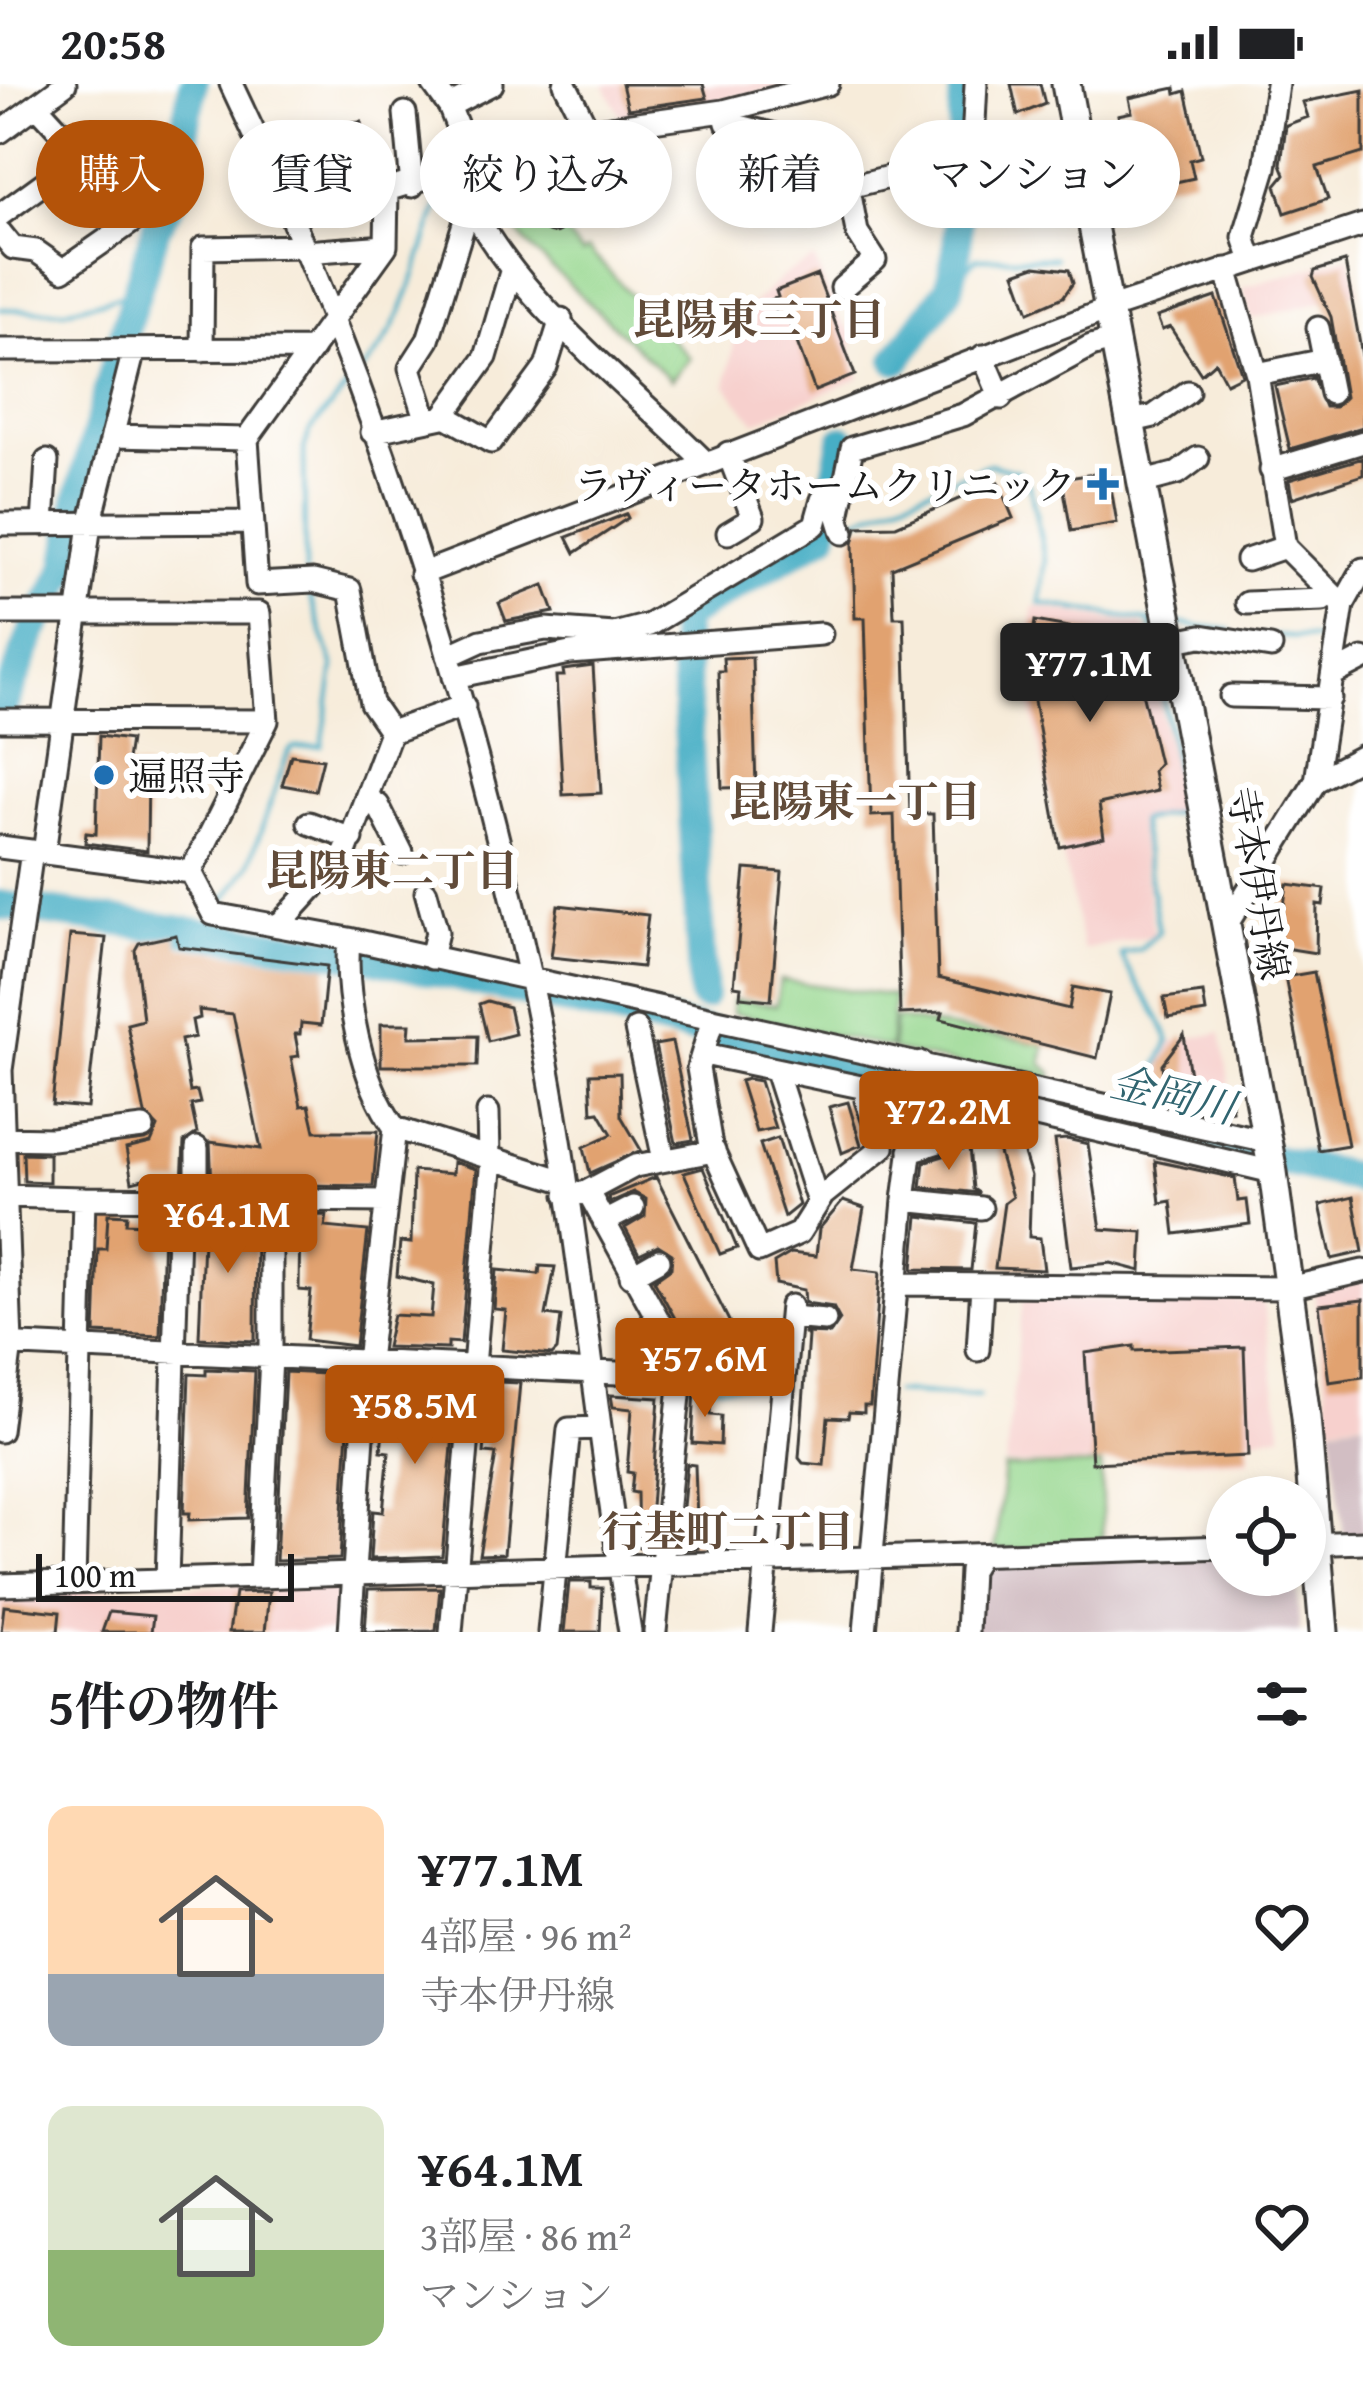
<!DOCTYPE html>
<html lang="ja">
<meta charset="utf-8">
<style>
:root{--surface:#fff;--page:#f2f2f2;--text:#202124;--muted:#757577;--accent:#b45309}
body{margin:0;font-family:"Gentium Book Plus","Noto Serif JP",serif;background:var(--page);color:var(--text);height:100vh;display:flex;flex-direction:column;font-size:45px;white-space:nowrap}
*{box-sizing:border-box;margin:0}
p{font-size:39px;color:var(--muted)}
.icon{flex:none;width:66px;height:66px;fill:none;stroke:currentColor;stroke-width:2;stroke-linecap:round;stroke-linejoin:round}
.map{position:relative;height:1548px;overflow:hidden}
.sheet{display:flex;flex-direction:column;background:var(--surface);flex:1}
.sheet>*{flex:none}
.hud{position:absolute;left:36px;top:36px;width:1293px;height:108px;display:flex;gap:24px}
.fabs{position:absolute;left:1206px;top:1392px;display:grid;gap:24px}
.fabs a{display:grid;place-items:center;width:120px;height:120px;border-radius:50%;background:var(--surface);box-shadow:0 6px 18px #0003;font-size:60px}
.scale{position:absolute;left:36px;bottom:30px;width:258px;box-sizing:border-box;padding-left:12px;border:6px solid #1c1c1c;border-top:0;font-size:33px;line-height:42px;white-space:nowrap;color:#1c1c1c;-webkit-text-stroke:9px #fff;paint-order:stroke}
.price{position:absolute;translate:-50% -102px;padding:0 27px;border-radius:12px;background:var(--accent);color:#fff;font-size:39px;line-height:78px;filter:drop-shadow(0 3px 6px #0008)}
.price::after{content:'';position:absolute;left:50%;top:72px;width:36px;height:27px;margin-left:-18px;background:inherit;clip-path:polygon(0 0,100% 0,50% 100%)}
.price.current{background:#222;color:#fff}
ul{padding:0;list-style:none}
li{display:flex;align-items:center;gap:36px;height:300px;padding:0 48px}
li span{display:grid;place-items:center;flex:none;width:336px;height:240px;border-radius:24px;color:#555}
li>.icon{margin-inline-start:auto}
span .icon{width:144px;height:144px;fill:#fffc;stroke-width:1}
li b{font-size:51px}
h2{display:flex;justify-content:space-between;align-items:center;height:144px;padding:0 48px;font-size:51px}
.tag{padding:0 42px;border-radius:54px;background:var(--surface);box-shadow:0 6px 18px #0003;font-size:42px;line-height:108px}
.tag.current{background:var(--accent);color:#fff}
.status{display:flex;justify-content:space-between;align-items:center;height:84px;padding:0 60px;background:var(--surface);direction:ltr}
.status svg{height:33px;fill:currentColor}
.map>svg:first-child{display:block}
.built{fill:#f7d0cd}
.industrial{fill:#d2bec3}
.green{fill:#96d78e;stroke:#597a55;stroke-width:3}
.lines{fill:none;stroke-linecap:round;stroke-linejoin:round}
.stream{stroke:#46aec5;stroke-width:4.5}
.river{stroke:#46aec5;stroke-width:30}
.building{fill:#e1a270}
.minor-casing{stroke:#3d3b38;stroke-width:27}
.major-casing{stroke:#3d3b38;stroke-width:33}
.minor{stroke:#fff;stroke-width:21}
.major{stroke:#fff;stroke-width:27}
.poi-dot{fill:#1f6fb2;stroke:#fff;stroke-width:4.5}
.labels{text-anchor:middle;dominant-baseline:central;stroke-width:12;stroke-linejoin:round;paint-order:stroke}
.poi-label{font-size:39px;fill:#1c1c1c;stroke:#fff;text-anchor:end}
.street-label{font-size:39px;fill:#1c1c1c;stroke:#fff}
.neighbourhood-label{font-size:42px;font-weight:bold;fill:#614b39;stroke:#fff}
.water-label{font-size:42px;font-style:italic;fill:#316570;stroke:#fff}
</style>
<div class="status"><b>20:58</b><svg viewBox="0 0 49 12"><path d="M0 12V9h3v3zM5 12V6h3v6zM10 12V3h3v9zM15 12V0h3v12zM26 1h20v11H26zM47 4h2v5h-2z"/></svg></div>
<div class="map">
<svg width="1363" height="1548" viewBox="0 0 1363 1548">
<rect width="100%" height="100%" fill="#fff"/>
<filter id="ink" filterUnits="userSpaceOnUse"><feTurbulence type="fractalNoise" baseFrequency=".00833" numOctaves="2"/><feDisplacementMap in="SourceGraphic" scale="24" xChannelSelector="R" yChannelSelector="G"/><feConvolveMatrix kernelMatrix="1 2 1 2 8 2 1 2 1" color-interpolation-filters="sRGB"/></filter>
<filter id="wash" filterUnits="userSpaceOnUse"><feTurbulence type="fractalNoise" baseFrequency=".004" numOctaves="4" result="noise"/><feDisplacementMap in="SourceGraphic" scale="48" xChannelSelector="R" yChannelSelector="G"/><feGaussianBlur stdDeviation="2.7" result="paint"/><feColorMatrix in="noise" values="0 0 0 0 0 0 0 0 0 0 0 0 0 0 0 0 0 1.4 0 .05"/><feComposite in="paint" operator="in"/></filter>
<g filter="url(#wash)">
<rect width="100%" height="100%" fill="#f7ecda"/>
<path class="built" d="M604,0H796L623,37Z
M1349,172L1359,208L1252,235L1243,204Z
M814,175L840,235L854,251L851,268L860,294L755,338L726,302L739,232L787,189Z
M1034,522L1144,541L1180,726L1137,736L1154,851L1083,866L1023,586Z
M1221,949L1230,1001L1156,1009L1157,986L1173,957Z
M1363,1197V1336L1331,1341L1314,1208Z
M1023,1215L1263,1217L1282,1350L1250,1354V1376L1005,1381Z
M346,1499L343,1548H0V1510Z"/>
<path class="industrial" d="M1363,1337V1454L1344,1453L1331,1342Z
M1227,1472V1491H1296L1300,1548H973L976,1486L983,1480Z"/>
<path class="green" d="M507,76L582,169L588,165L690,274L671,296L534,167L516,147L485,87Z
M780,896L894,912L890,964L732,929L733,916L776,921Z
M895,934L1045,961L1042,979L1052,989L1050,1000L892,966Z
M922,1009L1012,1028L917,1063Z
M1101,1381L1103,1465L995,1466L1004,1384Z"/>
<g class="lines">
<path class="stream" d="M949,204L976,174H1055
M0,225L63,227L139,207
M362,287C412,235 419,162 448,98
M845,440L989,380L1017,387L1030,402L1045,477L1040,519L1159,539
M824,450L836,446
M305,488L304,365L310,346L350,300
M1176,539L1230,546
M1264,552L1331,555
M218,825L249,781L287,671L292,664L322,662L334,583L307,505
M207,847L213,835
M1150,1025L1155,986L1169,958C1160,924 1133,902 1121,870L1140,865L1159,848L1140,737L1182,727L1151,539
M685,1300L775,1304
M895,1308L979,1312"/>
<path class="river" d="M897,276L949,204L957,166L964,0
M0,633L33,547L67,484L77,421L121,259L157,141L186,94L185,45L193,0
M0,821L369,873L1363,1095
M703,912L682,533L824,450L843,356"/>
</g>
<g id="blocks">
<path class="building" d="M622,0H703L707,14L628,25Z
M1011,0H1040L1045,20L1018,31Z
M1175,4L1176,10L1186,7L1201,73L1190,76L1194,94L1144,105L1140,85L1130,87L1118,31L1132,28L1129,14Z
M1363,6V69L1317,83L1328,115L1285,129L1276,101L1285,90L1281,80L1286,41L1308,33L1303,18Z
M361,38L367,98L327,103L324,69L301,72L298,45Z
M1345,178L1363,277V343L1290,365L1275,302L1313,294L1325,323H1335L1345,313L1331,233L1313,193L1315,187Z
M1035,182L1069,186L1073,199L1063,213L1029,228L1015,189Z
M817,191L855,291L815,307L786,229L777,232L771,216L778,213L776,207Z
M1216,213L1242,291L1226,299L1215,278L1201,290L1170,243L1162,246L1157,233Z
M1363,374V391L1292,414L1289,396Z
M1100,389L1109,392L1117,439L1071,447L1062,395Z
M998,398L1013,434L892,484L894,533H904L910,730H933L938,894L1069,925L1073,903L1110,910L1097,974L941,935L943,928L900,930L894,731L871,732L865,534H855L853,460L857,443L896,442Z
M626,430L628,434L575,469L567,453Z
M544,501L554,528L506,537L499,519Z
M1035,537L1129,554L1159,679L1153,687L1157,707L1099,720L1104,753L1060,763L1028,583Z
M752,573L756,703L722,704L718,587H724L723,574Z
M593,582L601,709L563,711L556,592H564L563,586Z
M99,652L130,656L126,683L148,685L147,767L85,759L86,749L96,750Z
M291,671L323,675L315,707L282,701Z
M745,785L782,788L771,916L740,913L741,903L734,902Z
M1287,800L1325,805L1323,821L1317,820L1316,869L1278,863Z
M558,821L648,831L642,883L551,873Z
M70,851L106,854L87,1024L52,1021Z
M176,851L179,863L327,882L321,941L301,939L300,950H295L299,972L291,973L301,1022L309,1021L315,1047H378L373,1102L212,1100L210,1058L261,1065L233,930L199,926L200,934L192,936L195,953L181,956L190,1008L197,1007L200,1019L191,1021L197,1049L184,1058L182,1100H158V1091L132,1098L126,1065L151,1059L158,1043L145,1030L127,940L143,936L135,866L139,859Z
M1314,888L1348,1061L1318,1066L1285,893Z
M1203,909L1206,928L1168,934L1164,914Z
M487,917L509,923L515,950L488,957L479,920Z
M381,940H410L409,953L478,952L477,982H381Z
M1184,951L1193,1012L1230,1008L1232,1026L1212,1030L1177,1022L1176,1007L1165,1009L1162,980Z
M672,958L693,1056L676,1059L655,961Z
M620,989L621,1032L641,1066L590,1089L584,1063L612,1050L599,1028L592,1029L590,990Z
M748,995L760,997L775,1044L756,1048L740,997Z
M848,1018L861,1061L842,1069L829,1023Z
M1027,1046L1029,1054L1020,1057L1031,1093L1029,1153L1040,1154L1044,1186L995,1184L1004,1119L1012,1113L995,1056Z
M778,1054L799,1121L784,1133L760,1060Z
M1067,1055L1088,1060L1101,1145L1143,1148L1141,1187L1111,1179L1071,1183L1055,1056Z
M969,1064L973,1105L979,1109L921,1103L924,1078Z
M23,1069L49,1070V1098L24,1097Z
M1155,1077L1235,1094L1238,1117L1247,1116L1250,1140L1175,1150L1171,1117L1160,1119Z
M453,1078L476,1085L461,1259L448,1258V1265L386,1263L393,1231L431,1233L434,1201L397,1192L400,1158L411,1159L413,1087L452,1090Z
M703,1084L737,1164L720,1170L684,1089Z
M656,1093L730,1239L690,1262L654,1196L671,1184L672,1170L658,1161L639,1170L625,1144L645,1132L646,1115L633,1108L610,1118L608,1113Z
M1353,1113L1363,1168L1332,1175L1320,1121Z
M843,1117L864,1124L853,1185L880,1188L870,1322H864V1329L849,1328L848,1334L828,1333L824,1381L803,1379L799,1374L808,1252L803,1249L830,1250L840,1236L833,1223L805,1219L804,1206L776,1200L774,1179L791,1169L816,1172L819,1145Z
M108,1130L127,1131L126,1139L163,1141L160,1252L95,1249L98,1165H106Z
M194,1130L256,1131L255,1257L199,1254L203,1155L193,1154Z
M327,1131L325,1143L368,1147L355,1262L306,1256L311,1207L299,1206L300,1132Z
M918,1132L976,1139L971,1186L913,1185Z
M540,1182L555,1183L546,1231L561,1233L557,1266L552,1271L502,1266L506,1226L494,1225L497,1186L539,1190Z
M1363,1216V1293L1329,1298L1319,1221Z
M1134,1262V1267L1244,1263L1248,1372L1092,1379L1085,1269Z
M206,1285L255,1287L248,1434L189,1436L190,1429H184L189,1290L206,1291Z
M285,1288L346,1291L351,1297L340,1475L276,1477Z
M382,1293L458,1297L442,1472L370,1475L373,1427L383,1428L389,1368L381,1367L383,1347H378Z
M497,1298L520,1299L504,1470L479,1471L496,1370L484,1369L486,1347Z
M695,1305L711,1306L710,1331L721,1332L720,1361L692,1359Z
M611,1311L659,1314L648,1464L638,1463L637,1409L631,1408L633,1389L627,1388L632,1325L613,1323Z
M687,1380L695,1381L698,1464L679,1465Z
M569,1498H591V1504H602L600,1548H564Z
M440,1504L436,1547L365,1548L368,1505Z
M269,1508L265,1548H229L235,1509Z
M4,1522L60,1528L58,1548H1Z
M109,1528L153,1532L151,1548H102Z"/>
</g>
</g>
<g filter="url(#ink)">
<use href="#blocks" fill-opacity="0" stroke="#3d3b38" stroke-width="3"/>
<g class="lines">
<defs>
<path id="minor" d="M231,0C366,282 464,588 530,893C576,1109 594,1331 630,1548
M433,0L449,22L475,86
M565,0L588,46
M976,0L970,115L1009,121
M449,22L492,0
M39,24L95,85
M724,27L727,39L821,62L843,74L857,148L875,176L842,204
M405,29L412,102
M0,48L65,0
M510,72L553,137
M456,90C500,204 620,293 705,378
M849,103L897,91
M0,131L81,72
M0,148L13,164L36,167L63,186L162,117L174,99
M305,168L386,162
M1252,177L1244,153L1265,84L1277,0
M1226,185L1257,290L1285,463L1343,521
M1318,244L1331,309
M0,266L313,265
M202,266L203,164L301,162
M983,272L1001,314
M1257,290L1325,276
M444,331L491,358L546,283L561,235
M426,334L410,284L428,256L466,133L473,129
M1132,337L1154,332L1188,308
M372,348L443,333L486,273L511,188
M112,352L247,355L386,162L387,106L445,88L475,86L588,46L724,27L828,0
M247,355L257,500L313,497L350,506L371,619L391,648L345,769L278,842
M1271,386L1363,358
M1144,398L1178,389L1198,374
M0,440L252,438
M43,440L47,377
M728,449L753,434L728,369
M843,449L838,433L852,364L963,331L1091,262L1116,255
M1247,476L1285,463
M421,490L1111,224L1363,141
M1247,519L1323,516L1330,509
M0,529H259L267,637L191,788
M1175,557L1201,552L1271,563
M448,572L481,557L546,545L614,550L649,541L815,441L822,416L843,410
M1334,590L1363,575
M454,593L570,569L821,550
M1231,612L1330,614
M0,636L267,637
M391,648L464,622
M1316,697L1363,672
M369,715L378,721L402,769
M309,739L352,755
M0,763L191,788L213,830L349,855L1267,1057
M44,769L90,440L134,266
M426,808L437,848L431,874
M1227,840L1316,697L1343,521L1363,485
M349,855C344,912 361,997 395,1044L368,1277L350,1548
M713,935L698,984L711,1062L759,1167L799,1149L823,1111L883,1063L866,1016L881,1008
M636,945L664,1076
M704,970L918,1015
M776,987L818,1118
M488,1028L489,1073
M395,1044L564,1097
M0,1054L52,1055L143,1044
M197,1064V1115
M910,1067L1028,1030L1273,1088
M586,1108L635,1082L714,1067
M567,1111L588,1108L682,1279L681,1292
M3,1112L84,1114
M904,1116L981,1124
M604,1138L633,1123
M631,1192L659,1176
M897,1200L1289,1204L1363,1187
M791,1233L825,1236
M0,1260L681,1292L655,1548
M978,1266L982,1202
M0,1347L11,1260L1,986L32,767
M1306,1460L1363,1458
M260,1493L271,1273V1114
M167,1496L179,1115
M74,1498L84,1114L385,1117
M0,1501L1227,1463
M451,1548L492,1074
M549,1548L569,1345L599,1344
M760,1548L791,1222
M865,1548L904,1116L922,979
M967,1548L970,1486L978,1473"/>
<path id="major" d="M1066,0L1273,1088L1306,1333L1324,1548"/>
</defs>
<use href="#minor" class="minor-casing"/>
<use href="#major" class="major-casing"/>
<use href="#minor" class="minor"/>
<use href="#major" class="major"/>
</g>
</g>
<g class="poi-dot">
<path d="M1097 382h12v12h12v12h-12v12h-12v-12h-12v-12h12z"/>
<circle cx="104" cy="691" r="12"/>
</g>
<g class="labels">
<g class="poi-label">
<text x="1076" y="400">ラヴィータホームクリニック</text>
<text x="128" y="691" text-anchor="start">遍照寺</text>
</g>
<g class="street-label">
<text transform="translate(1259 799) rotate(80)">寺本伊丹線</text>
</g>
<g class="neighbourhood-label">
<text x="759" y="234">昆陽東三丁目</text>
<text x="855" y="716">昆陽東一丁目</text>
<text x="392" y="785">昆陽東二丁目</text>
<text x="728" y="1446">行基町二丁目</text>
</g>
<g class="water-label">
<text transform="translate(1173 1010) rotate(13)">金岡川</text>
</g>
</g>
</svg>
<div class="fabs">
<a><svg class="icon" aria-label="locate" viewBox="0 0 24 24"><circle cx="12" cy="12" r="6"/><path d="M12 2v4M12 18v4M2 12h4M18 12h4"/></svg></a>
</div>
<div class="scale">100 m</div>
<b class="price current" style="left:1090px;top:641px">¥77.1M</b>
<b class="price" style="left:949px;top:1089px">¥72.2M</b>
<b class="price" style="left:228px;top:1192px">¥64.1M</b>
<b class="price" style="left:705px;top:1336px">¥57.6M</b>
<b class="price" style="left:415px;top:1383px">¥58.5M</b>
<div class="hud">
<a class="tag current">購入</a>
<a class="tag">賃貸</a>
<a class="tag">絞り込み</a>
<a class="tag">新着</a>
<a class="tag">マンション</a>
</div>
</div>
<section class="sheet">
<h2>5件の物件<svg class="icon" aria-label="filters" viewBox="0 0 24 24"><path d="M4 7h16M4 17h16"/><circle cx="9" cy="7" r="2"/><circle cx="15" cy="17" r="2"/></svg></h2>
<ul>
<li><span style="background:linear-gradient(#ffd9b3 70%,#9aa5b1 0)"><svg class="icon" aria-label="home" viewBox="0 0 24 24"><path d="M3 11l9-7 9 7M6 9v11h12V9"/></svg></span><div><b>¥77.1M</b><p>4部屋 · 96 m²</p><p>寺本伊丹線</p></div><svg class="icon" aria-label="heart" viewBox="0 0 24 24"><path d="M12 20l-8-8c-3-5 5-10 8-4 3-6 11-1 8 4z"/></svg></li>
<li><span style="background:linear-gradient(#dfe7d0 60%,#8fb573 0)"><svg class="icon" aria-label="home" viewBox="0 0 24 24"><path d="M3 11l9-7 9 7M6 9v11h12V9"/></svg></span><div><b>¥64.1M</b><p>3部屋 · 86 m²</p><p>マンション</p></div><svg class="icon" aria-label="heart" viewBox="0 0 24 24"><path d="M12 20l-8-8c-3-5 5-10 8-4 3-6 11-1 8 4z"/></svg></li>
</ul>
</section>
